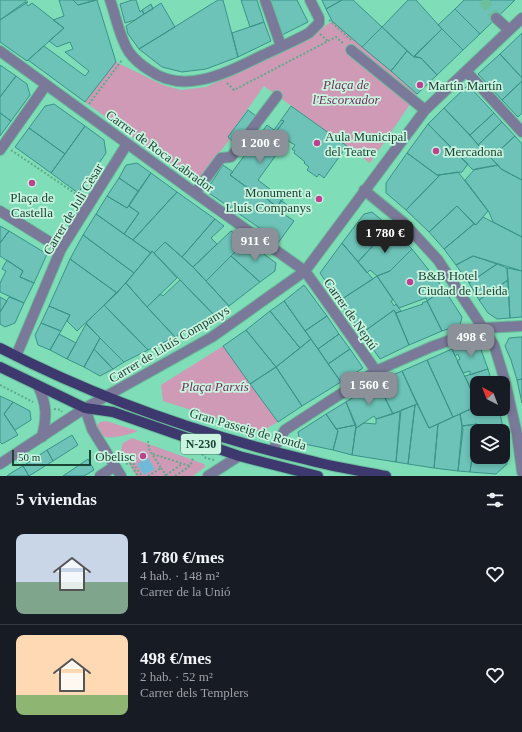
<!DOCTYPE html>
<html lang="es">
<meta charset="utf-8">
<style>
:root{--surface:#171b24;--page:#242831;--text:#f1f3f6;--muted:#9ea1a6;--line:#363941;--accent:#8c9099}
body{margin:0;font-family:Georgia,serif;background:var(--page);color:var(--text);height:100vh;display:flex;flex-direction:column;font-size:15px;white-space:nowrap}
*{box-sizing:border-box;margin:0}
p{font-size:13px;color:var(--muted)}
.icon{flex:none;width:22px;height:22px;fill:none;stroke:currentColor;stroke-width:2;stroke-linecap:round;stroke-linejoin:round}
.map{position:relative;height:476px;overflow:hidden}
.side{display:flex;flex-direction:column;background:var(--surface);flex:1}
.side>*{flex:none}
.needle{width:26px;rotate:318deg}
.tools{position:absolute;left:470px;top:376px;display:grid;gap:8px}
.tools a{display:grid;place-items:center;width:40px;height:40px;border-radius:8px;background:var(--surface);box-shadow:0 2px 6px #0003;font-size:20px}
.scale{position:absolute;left:12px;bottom:10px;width:79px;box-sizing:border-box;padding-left:4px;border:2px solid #1c4435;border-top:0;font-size:11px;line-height:14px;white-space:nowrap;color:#1c4435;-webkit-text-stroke:3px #c8f4e0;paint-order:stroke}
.price{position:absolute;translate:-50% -34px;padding:0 9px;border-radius:8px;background:var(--accent);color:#fff;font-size:13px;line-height:26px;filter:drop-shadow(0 1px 2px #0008)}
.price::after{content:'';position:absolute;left:50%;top:24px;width:12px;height:9px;margin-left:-6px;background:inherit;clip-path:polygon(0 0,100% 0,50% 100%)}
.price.selected{background:#222;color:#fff}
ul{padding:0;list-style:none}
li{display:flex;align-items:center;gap:12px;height:100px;padding:0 16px}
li+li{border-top:1px solid var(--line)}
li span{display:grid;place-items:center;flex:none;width:112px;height:80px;border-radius:8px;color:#555}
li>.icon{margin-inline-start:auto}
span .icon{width:48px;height:48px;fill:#fffc;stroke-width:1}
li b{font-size:17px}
h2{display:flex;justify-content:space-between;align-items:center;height:48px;padding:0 16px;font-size:17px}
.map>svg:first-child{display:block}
.green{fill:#cf9ab6}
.water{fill:#70bad7}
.building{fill:#6dc3b8;stroke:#399389}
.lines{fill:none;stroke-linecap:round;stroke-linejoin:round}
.minor-tunnel{stroke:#6bbf9d;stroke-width:10;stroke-dasharray:10 5;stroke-linecap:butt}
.minor-casing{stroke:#69bc9a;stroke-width:12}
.major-casing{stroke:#69bc9a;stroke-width:12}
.path{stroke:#5eaa8b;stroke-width:2;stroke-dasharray:2 2;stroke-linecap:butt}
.minor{stroke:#7a7999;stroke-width:10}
.major{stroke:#3d386e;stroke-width:10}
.poi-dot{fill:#be418f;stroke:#c8f4e0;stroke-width:1.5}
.labels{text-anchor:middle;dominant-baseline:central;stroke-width:3.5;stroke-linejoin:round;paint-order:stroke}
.shield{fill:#c8f4e0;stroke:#507968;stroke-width:1}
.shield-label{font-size:12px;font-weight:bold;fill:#1c4435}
.park-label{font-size:13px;font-style:italic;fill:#752c59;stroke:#c8f4e0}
.poi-label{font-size:13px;fill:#1c4435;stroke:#c8f4e0;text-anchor:start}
.street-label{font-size:13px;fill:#1c4435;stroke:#c8f4e0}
</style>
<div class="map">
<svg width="522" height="476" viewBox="0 0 522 476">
<rect width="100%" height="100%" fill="#7fdeb7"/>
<path class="green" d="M332,21L417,94L370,163L264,86L228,137L230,139L196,183L85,102L116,62L163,85L181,90L206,87L303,42Z
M223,346L278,422L260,432L163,401L161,385Z
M106,421L138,431C127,435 95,446 97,425L100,422Z
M132,438L204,464L205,467L193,476H136L121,450L123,443Z"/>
<path class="water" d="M147,457L155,469L144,475L137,464Z"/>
<path class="building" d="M0,0H25L28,2L0,20Z
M59,0H73L78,5L97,0L116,62L85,102L28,60L44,46L85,76L89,71L65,52L73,49L70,42L57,47L49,41L64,28L53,20L64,16Z
M73,0H95L78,5Z
M132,0H136L140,12L142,10L144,14L135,20L125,23L120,4Z
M218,0H223L238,57L206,69L182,72L162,67L139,49Z
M241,0H257L264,22L250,27Z
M270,0H297L308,22L282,35Z
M322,0H342L326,9Z
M342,0H353L382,27L362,47L332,21L326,9Z
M408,0H416L442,29L414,57L382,27Z
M464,0H515L480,34L455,9Z
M25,2L28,6L32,3L64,28L27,61L0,42V20Z
M161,3L175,27L139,49L128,34L126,26Z
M151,4L153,9L144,14L142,10Z
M455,9L480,34L463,50L438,25Z
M264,22L271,41L238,57L232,33Z
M382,27L407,51L391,71L362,47Z
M442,29L463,50L437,75L421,58L414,56Z
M522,33V78L500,54Z
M407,51L414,57L421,58L437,75L417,94L391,71Z
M500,54L522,78V81L502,100L478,74Z
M0,65L16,76L0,97Z
M16,76L27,84L30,95L11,121L0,113V97Z
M522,81V113L518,117L502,100Z
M468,85L494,113L470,135L444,108Z
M54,104L85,126L65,154L29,128L45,106Z
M291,106L347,146L324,178L319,174L317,177L307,170L309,167L304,163L305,162L294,153L295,151L292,149L295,145L275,133L284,121L281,120Z
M444,108L491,158L498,165L473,170L428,124Z
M248,110L256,116L236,144L228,137Z
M0,113L11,121L0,136Z
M494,113L502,122L478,145L470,135Z
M281,120L284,121L275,133L286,141L258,180L283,199L277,207L262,195L260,197L230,175L267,125L274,130Z
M502,122L515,136L491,158L478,145Z
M428,124L468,164L462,172L437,175L407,153Z
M85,126L104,140L106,153L78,193L51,173Z
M29,128L65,154L51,173L15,147Z
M515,136L522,144V180L501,169L491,158Z
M407,153L437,175H440L406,210L386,193V183Z
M137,163L151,173L138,191L119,178L126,165Z
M223,165L233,172L230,175L260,197L262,195L277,207L281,200L287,205L286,207L288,209L284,214L294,221L278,243L261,229L206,191Z
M498,165L501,169L522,180V237L493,222L489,212L465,180L475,169Z
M458,172L488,211L476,225L457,206L429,232L406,210L440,175Z
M151,173L177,192L133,240L124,234L139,213L129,206Z
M119,178L138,191L127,208L107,196Z
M177,192L215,219L182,257L165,242L154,253L152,251L151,253L133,240Z
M107,196L127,208L129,206L139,213L124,234L96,214Z
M457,206L474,224L444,249L429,232Z
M372,212L390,227L358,262L342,243L364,214Z
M96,214L151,253L134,273L83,235Z
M483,217L522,237V271L473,256L456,265L444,249L474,224L476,225Z
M215,219L224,226L211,238L217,244L193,267L182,257Z
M0,226L9,231L0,243Z
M390,227L412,249L390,271L377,276L370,270L367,273L358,262Z
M9,231L47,254L34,283L20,277L23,271L0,256V243Z
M231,231L246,241L206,281L193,267Z
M83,235L134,273L117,293L70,259Z
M246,241L276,263L275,271L260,282L231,256Z
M165,242L193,267L229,306L216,317L154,253Z
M342,243L373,279L339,301L320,273Z
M412,249L444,289L427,301L426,298L399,308L377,276L390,271Z
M152,251L177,278L147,307L126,283Z
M231,256L260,282L229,306L206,281Z
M473,256L497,264L469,283L456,265Z
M70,259L117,293L77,331L67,321L70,315L49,306Z
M7,260L23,271L20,277L34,283L24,303L0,292V283L6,271L2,269Z
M497,264L507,268L508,280L479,300L469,283Z
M507,268L522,271V317L510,318Z
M377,276L393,300L391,301L394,306L396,304L401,311L396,313L394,310L362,333L339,301Z
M180,280L216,317L175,337L147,307L160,294L163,296Z
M508,280L510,318L497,319L488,313L479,300Z
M126,283L147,307L175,337L148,350L104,305Z
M304,285L327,316L305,331L284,301Z
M444,289L462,317L460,325L442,331L427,301Z
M0,297L7,301L0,312Z
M9,297L24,303L15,323L5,327L0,324V312Z
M284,301L311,339L300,348L270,311Z
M427,301L442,331L409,345L396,313L423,304L422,303Z
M104,305L148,350L124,362L100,338L86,323Z
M49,306L70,315L61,331L41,323Z
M394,310L409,345L380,359L362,333Z
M270,311L300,348L276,367L246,330Z
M327,316L339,334L318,349L305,331Z
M41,323L61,331L50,350L38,345L35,335Z
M86,324L100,338L84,367L67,359Z
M246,330L276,367L250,384L223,346Z
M59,334L76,343L67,359L50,350Z
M339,334L350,349L328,364L318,349Z
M520,337H522V379L517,380L511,360L505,346L509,338Z
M100,338L124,362L113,369L94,349Z
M311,339L341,382L302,406L276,367Z
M472,341L480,347L488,369L470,375V371L463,373L457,361L460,359L458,354L455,356L452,349Z
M94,349L113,369L100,376L84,367Z
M350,349L363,368L341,382L328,364Z
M452,349L477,403V406L453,417L427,360Z
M427,360L453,417L429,428L402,371Z
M276,367L302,406L278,422L250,384Z
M488,369L492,383H477V403L465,376Z
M402,371L417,404L393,414L377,382Z
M522,379V403L517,380Z
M377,382L393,414L376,419L374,416L356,428L346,402Z
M0,396L13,402L4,414L18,435L2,444L0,442Z
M13,402L30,411L31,420L15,430L4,414Z
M346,402L356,425L336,429L326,414Z
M417,404L429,428L438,424L434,468L408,464L415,405Z
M415,405L408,464L396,462L401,410Z
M477,406V409H499L503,427L477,429V424L462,426L460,414Z
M400,411L396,462L352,455L356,428L364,423L376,424V419Z
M326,414L338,431L333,450L300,443L298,432Z
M460,414L463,430L458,471L434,468L438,424Z
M477,424V429L503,427L504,439L503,431H477V442L474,443L470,472L458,471L462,426Z
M356,425L352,455L333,450L338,431L336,429Z
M72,435L78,445L53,461L47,450Z
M503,439L507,464L496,474L470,472L474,443L477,442V457H503Z
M47,450L53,461L29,476L23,466Z
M88,459L94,470L84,476H63Z
M23,466L29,476H7L11,473Z"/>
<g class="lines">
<path class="minor-tunnel" d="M483,0L496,18"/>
<defs>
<path id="minor" d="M110,0C116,16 119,37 129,52C134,59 141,65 149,70C185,96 228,72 263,55C278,48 294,41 309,33L319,23V18L310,0
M265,0L281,46
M496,18L509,30
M351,50L425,110
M0,51L195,193L305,271L376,371
M466,71L522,132
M0,150L46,85
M364,190L403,222L438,260L494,345L505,381L517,434L522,472
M195,193L221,158L231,157L277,96
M0,211L61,249
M16,356L61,249L127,144
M38,386C47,405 47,416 42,437
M85,408L92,429L121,476
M272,451L285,430L376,371L431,347L484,328L522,326
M0,464L85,408L212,337L305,271L425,110L522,18
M100,476L115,466
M208,476L239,456"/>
<path id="major" d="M0,348C97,398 202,435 308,460C334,467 360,471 386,476
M0,367L85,408L113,412L239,456L318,476"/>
</defs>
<use href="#minor" class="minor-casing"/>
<use href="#major" class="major-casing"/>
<path class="path" d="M329,20L351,40
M320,34L328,41
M227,83L234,90L336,37L344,44
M89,104L122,60
M11,150L82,198
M0,385L33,402
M54,409L61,410L62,412
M153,454L190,466
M202,454L206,458L214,460
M130,463L138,476
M126,464L132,462L142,476
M161,468L166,475L164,476
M166,475L182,464
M148,476L161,468L149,449L148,441
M175,476L190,466L193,458"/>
<use href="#minor" class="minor"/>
<use href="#major" class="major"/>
</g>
<g class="poi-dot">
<circle cx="420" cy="85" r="4"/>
<circle cx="317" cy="143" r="4"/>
<circle cx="436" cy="151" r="4"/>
<circle cx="32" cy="183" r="4"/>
<circle cx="319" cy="199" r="4"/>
<circle cx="410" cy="282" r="4"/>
<circle cx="143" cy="456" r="4"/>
</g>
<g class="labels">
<rect class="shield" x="181" y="434" width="40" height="20" rx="3"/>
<g class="shield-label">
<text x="201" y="444">N-230</text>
</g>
<g class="park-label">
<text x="346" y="84">Plaça de<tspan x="346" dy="15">l'Escorxador</tspan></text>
<text x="215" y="386">Plaça Parxís</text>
</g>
<g class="poi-label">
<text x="428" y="85">Martín Martín</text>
<text x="325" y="136">Aula Municipal<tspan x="325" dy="15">del Teatre</tspan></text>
<text x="444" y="151">Mercadona</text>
<text x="311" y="192" text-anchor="end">Monument a<tspan x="311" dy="15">Lluís Companys</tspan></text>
<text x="32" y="197" text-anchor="middle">Plaça de<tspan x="32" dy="15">Castella</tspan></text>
<text x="418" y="275">B&amp;B Hotel<tspan x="418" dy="15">Ciudad de Lleida</tspan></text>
<text x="135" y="456" text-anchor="end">Obelisc</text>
</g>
<g class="street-label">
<text transform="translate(160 151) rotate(36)">Carrer de Roca Labrador</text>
<text transform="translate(73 209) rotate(-59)">Carrer de Juli Cèsar</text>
<text transform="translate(351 314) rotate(55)">Carrer de Neptú</text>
<text transform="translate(169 344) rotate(-31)">Carrer de Lluís Companys</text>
<text transform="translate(248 429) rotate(16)">Gran Passeig de Ronda</text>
</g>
</g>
</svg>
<div class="tools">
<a><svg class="needle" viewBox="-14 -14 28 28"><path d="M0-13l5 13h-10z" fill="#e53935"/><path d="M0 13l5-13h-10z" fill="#9ea1a6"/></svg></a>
<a><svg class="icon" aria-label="layers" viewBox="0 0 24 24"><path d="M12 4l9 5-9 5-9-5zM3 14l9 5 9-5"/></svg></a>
</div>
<div class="scale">50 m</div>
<b class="price" style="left:260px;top:164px">1 200 €</b>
<b class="price selected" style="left:385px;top:254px">1 780 €</b>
<b class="price" style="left:255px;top:262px">911 €</b>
<b class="price" style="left:471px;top:358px">498 €</b>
<b class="price" style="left:369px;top:406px">1 560 €</b>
</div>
<section class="side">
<h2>5 viviendas<svg class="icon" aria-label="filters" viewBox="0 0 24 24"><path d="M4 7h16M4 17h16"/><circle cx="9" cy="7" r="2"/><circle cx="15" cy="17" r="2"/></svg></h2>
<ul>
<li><span style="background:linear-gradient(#c9d6e8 60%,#7fa58c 0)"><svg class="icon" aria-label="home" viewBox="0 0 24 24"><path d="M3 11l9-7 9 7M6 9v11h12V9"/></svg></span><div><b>1 780 €/mes</b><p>4 hab. · 148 m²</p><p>Carrer de la Unió</p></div><svg class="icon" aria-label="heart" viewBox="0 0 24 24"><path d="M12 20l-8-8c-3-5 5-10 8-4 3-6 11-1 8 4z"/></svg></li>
<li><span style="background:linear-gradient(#ffd9b3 75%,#8fb573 0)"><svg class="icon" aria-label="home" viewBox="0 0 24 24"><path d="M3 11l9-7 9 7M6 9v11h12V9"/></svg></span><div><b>498 €/mes</b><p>2 hab. · 52 m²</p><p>Carrer dels Templers</p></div><svg class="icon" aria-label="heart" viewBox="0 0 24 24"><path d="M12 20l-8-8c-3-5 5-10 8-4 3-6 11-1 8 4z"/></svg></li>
</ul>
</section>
